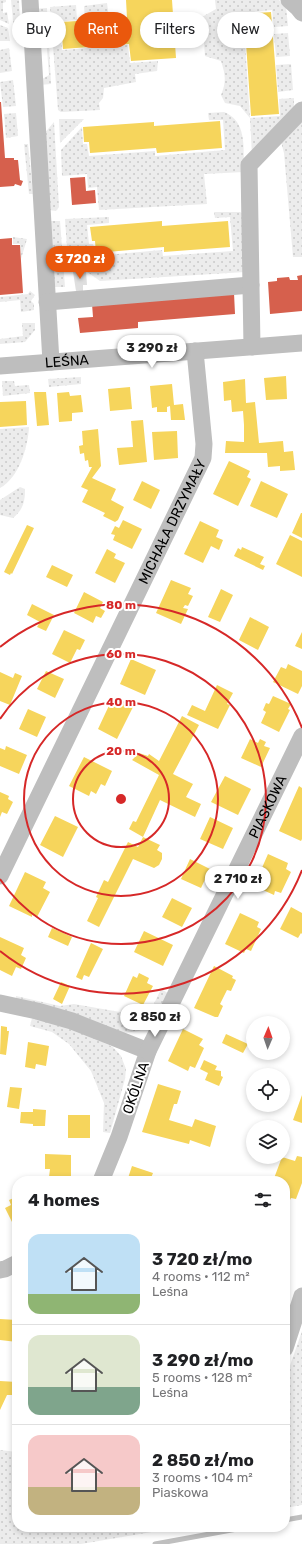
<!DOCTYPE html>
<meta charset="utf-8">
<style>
:root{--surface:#fff;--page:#f6f6f6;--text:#202124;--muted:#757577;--line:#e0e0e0;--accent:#ea580c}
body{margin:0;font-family:Rubik,sans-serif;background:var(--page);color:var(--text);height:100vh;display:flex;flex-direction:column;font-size:15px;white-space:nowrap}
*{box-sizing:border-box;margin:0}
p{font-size:13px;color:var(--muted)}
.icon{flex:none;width:22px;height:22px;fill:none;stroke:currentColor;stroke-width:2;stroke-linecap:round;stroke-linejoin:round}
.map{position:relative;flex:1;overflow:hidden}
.drawer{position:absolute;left:12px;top:1176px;width:278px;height:356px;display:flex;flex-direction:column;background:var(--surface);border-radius:16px;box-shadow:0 2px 6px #0003}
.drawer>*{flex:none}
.guide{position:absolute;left:12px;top:12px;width:278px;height:36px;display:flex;gap:8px}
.needle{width:26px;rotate:2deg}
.fabs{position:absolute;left:246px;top:1016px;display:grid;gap:8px}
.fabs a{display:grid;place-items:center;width:44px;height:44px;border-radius:50%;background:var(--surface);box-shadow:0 2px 6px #0003;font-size:20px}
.price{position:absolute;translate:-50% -34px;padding:0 9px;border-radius:14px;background:#fff;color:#222;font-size:13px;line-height:26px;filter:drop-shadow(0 1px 2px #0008)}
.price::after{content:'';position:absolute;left:50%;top:24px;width:12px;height:9px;margin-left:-6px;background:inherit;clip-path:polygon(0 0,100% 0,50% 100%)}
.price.active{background:var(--accent);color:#fff}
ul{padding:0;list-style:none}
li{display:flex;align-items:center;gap:12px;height:100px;padding:0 16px}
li+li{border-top:1px solid var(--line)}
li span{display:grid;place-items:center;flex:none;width:112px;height:80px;border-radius:12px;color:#555}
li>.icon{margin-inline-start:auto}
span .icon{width:48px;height:48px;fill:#fffc;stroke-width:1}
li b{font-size:17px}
h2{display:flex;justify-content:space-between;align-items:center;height:48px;padding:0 16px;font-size:17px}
.pill{padding:0 14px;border-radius:18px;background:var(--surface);box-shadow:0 2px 6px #0003;font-size:14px;line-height:36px}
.pill.active{background:var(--accent);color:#fff}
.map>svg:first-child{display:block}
.grass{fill:url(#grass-dots)}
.homes{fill:#f6d55c}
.shops{fill:#d6604d}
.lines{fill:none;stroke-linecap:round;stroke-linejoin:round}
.stream{stroke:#bfbfbf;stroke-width:5}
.building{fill:#dfdfdf}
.minor{stroke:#bebebe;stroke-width:17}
.ring{fill:none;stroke:#d62828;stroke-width:2}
.labels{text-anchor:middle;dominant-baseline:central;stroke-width:4;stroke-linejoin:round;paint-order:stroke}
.street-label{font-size:14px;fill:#000;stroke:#fff}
.centre{fill:#d62828;stroke:#fff;stroke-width:2}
.ring-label{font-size:12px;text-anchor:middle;font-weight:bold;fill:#d62828;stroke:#fff;stroke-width:4;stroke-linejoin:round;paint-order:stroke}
</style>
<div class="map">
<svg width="302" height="1544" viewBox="0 0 302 1544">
<defs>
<pattern id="grass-dots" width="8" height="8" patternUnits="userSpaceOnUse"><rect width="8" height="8" fill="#ececec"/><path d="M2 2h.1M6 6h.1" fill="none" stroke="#c9c9c9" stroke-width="1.8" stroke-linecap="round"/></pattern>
</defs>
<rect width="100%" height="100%" fill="#fff"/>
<path class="grass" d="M0,0H6V2L3,3V13L7,12L9,24L0,20Z
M11,0H19L21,41H15Z
M215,0H279L286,7L288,26L274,27L272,10L243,13L250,118L280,116L279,99L294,98V108L252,156L250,118L240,106L225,103L221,95C227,81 225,74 221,61L205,56L202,17L216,9Z
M107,3L109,18L85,20L84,6Z
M76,5L77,20L60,22L62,50L128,45L130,63L158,61L157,71L135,74L136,82L104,88L103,98L99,103L100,110L61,112L58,110L50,7Z
M47,8L51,84L39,85V81L49,75L44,12H35V9Z
M0,25L8,28L10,41H0Z
M288,33L290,56L276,57L274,34Z
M9,48L12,71L0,73V50Z
M291,64L293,90L278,92L276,65Z
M13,80L16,106L3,107L0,82Z
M224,112C248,122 243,149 244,172L204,174L207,204L99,210L97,187L88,188L87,174L62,176L61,150L82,127L83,144H87L89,156L155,151V156L225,150L223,120H209L208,113Z
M16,113L18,136L6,138L4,114Z
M302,113V257H293L284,153L280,138Z
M59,119H84L60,143Z
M54,122L59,207L56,211L49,210L43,135Z
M24,144H28L33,194H29Z
M214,212H240L245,215V272L100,281L86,271L68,261L65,219L109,217V223L87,225L89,244H93L95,256L162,250L163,256L233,251L230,217L215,218Z
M49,221H60L65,287H53Z
M13,237L27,239L21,259L20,244H13Z
M30,291L35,295L31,301L34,304V310L21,312L20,300L0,302V297L28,294Z
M22,323H35V330L25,342L0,344V339L23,336Z
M81,377V384L49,387L48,379Z
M2,381H14L15,386L29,385L30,393L3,396Z
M29,427C28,447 19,478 0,488V429Z
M20,487L25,489C25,502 23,510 13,518L0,515V500Z
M161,989L168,993L151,1023L139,1031L124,1033L16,1000V996L60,1006L74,1004L143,1016L150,1012Z
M32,1018L62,1026L85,1034L113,1047L121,1056L126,1069L125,1079L110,1133L103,1132L104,1103L91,1071L69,1044L52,1032L30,1026Z
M302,1331V1505L285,1508V1380Z
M0,1450L17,1452V1527H181L81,1544H0Z"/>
<path class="homes" d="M126,0H172L176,58L131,61L129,44L63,49L61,22L127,18Z
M271,12L279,114L251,116L244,14Z
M220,121L222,148L157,153L156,148L90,153L89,142H84L83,127L154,122V126Z
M162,221V226L228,221L230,247L164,252V247L96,253L95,241H92L90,227Z
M286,376L287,399L266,400L264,378Z
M245,379L246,403L255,402L259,443L283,441L284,452L293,451L295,470L280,471V466L268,467L267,453H225L226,441L244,442V425L243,411L232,412L231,400L224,401L223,382Z
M172,384L174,405L183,404L185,420H171L170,406L167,407V412H157V407L152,408L150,386Z
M130,387L132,409L110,411L108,389Z
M34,392H46L49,425L37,426Z
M69,392L70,396L81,395L83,412L72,413V421L59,422L57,393Z
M26,401L27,425L0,427V402Z
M143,420L147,462L119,465L117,448L133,447L131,421Z
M98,429L101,466L92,478L116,489L111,500L124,507L118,520L115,522L103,516L105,513L82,502L88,490L81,487L92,467H89L88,460L85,461L84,453L80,454L79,446L83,445L82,431Z
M177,431L178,458L154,460L152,432Z
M229,461L250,471L247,477L251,479L238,506L213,494Z
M142,481L160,490L151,509L133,500Z
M261,481L288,494L277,518L250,506Z
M301,513H302V538L292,533Z
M123,520L142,529L132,549L113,540L115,535L111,534L115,526L119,528Z
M200,521L219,530L216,537L223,540L219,550L211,546L203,563L184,554Z
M27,525L34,528L12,574L11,573L10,575L4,572Z
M290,535L302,541V577L276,564Z
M242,547L264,557L260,564L265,566L263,570L234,556L238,548L241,550Z
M107,549L116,554L114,558L125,563L115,583L95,573Z
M52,565L73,575L67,587L46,577Z
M171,580L191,588L188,594L193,596L188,606L185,605L183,608L188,609L181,624L156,613Z
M221,589L233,595L220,622L208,617Z
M84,592L103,602L100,608L105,611L101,618L96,616L93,623L74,613Z
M32,604L54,615L46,631L37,627L40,622L27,615Z
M250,617L269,627L258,650L239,640Z
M64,630L85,640L80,650L77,649L70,663L52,654Z
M302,632V649L295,646Z
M131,659L156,670L145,695L120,684Z
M288,664L302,671V686L298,694L273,682L281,667L286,669Z
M46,671L64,679L55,698L37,689Z
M0,672L13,678L15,673L22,676L10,705L0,701Z
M217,685L233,693L227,704L230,705L218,729L187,715L192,705L205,711Z
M273,696L291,704L288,709L290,710L279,732L261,723L266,712L263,710L266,703L269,704Z
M113,697L133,707L117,739L98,729Z
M28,709L46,717L37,737L19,729Z
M182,716L199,725L173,774L193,784L186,797L201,804L195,817L160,800L143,837L129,829L133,821L136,822L159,775L132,760L139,753L148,756L149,754L159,761Z
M250,739L258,743L260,739L266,742L264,746L270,748L261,767L241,758Z
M6,746L27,755L19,774L0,766V748L5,750Z
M84,757L112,771L105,786L101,784L96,794L91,791L89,796L69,786Z
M225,776L251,789L238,815L211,802Z
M299,786L302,788V839L301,841L279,831Z
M0,792L9,796L8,799L13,802L7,814L2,812L0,817Z
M55,816L78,827L63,857L40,845Z
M210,817L233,828L223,849L200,839Z
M143,837L160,845L157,850L162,853V859L159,865L154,868L133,859L99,927L87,921L98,898L96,897L104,880L108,882L128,842L138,847Z
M268,854L288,863L286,869L291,872L281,893L275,891L274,895L254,886Z
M190,859L210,869L201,888L181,879Z
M25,872L46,882L43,888L50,892L37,917L32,915V917L9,906Z
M172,898L192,908L182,927L162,917Z
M291,907L302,913V934L301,933L298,938L280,929Z
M240,913L259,922L257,927L261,929L251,951L246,949L244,953L225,944Z
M52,928L72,937L68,946L48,937Z
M144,931L173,945L163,966L134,952Z
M0,937L24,948L21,955L26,958L21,969L16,967L12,976L0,970Z
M91,943L103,949L89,977L84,975L82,980L76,977Z
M214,966L233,976L232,978L236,980L231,991L227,990L220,1004L223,1006L218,1017H215L194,1008Z
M139,973L149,978L147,983L153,986L143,1005L124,996L133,976L137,978Z
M61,982L70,986L62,1004L53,999Z
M1,1026L7,1027V1031H9L6,1055L0,1054Z
M183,1029L203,1039L199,1045L204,1048L195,1068L190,1066L188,1071L168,1061Z
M226,1034L248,1044L243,1053L222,1043Z
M28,1042L49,1046L46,1066L36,1064L35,1069L25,1067Z
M204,1060L217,1066L215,1070L221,1071V1076L223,1077L219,1086L205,1080L208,1073L200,1069Z
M158,1084L181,1091L177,1104H174L169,1120L192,1127L195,1119L216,1126L210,1147L190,1140L189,1144L142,1132Z
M10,1087L22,1088L19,1109L7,1107Z
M302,1095V1123L293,1120Z
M33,1109L46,1110L45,1126H33V1124L20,1123L21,1112H33Z
M68,1115H90V1138H68Z
M45,1154L71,1155V1178L49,1177L50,1169H45Z
M297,1156L302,1157V1183L296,1199L291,1198L290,1200L285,1198V1181H273L282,1157L295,1161Z
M132,1166L153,1173L151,1178L161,1181H127Z
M16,1197L17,1199V1227L15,1228L5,1208L11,1205L9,1200Z
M0,1319L17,1320V1342L0,1340Z
M0,1381L17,1382V1395H7L0,1410Z"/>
<path class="shops" d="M0,102H1L5,158H14V160H18L20,180L23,181L21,186L15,184L14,186L0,187Z
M85,177L86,191L95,190L96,203L72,205L70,178Z
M12,238V245H20L23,293L0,295V239Z
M302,275V311L270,314L268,282L277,281V278L289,277L290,280H298L297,276Z
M234,293L235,314L138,322V328L80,333L78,318L93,317L92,304Z"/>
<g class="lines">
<path class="stream" d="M285,1520L302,1517
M155,1544L248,1527"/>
</g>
<path class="building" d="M86,271L87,285H83V291H76L73,272Z"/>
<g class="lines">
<g class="minor">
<path d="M30,0L51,362"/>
<path d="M289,0L298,8L302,13"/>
<path d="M47,302L251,285"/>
<path d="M252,347L249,165L302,110"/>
<path id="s1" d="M0,366L302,343"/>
<path id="s2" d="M0,876L203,458L204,444L195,351"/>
<path d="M0,1003L37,1011L72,1021L148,1051L119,1137L101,1181"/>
<path id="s3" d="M148,1051L302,736"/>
<path d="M0,1270L5,1269L17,1263"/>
<path d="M285,1348L302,1296"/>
</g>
</g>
<g class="ring">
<circle cx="121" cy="799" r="48"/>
<circle cx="121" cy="799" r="97"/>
<path d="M0 719A145 145 0 1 1 0 879"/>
<path d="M302 870A194 194 0 0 1 0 951M0 647A194 194 0 0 1 302 728"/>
</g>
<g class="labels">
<g class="street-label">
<text stroke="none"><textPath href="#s1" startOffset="67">LEŚNA</textPath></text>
<text stroke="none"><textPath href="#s2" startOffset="394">MICHAŁA DRZYMAŁY</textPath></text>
<text stroke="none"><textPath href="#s3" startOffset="272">PIASKOWA</textPath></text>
<text transform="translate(136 1088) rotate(-71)">OKÓLNA</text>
</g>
</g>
<circle cx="121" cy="799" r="6" class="centre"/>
<g class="ring-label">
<text x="121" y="609">80 m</text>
<text x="121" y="658">60 m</text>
<text x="121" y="706">40 m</text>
<text x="121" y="755">20 m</text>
</g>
</svg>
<div class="fabs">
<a><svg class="needle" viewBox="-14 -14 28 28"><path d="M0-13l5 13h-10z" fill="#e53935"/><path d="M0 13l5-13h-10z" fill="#757577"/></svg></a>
<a><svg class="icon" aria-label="locate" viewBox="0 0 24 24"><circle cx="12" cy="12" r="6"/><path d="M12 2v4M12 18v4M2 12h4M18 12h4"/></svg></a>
<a><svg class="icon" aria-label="layers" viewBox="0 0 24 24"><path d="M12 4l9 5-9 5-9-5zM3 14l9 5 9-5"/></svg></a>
</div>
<b class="price active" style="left:80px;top:280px">3 720 zł</b>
<b class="price" style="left:152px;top:369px">3 290 zł</b>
<b class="price" style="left:238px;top:900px">2 710 zł</b>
<b class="price" style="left:155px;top:1038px">2 850 zł</b>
<div class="guide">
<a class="pill">Buy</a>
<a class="pill active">Rent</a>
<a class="pill">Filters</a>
<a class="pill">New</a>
</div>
<section class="drawer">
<h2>4 homes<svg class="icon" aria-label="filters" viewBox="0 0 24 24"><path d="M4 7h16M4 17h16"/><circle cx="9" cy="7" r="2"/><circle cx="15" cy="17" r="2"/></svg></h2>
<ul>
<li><span style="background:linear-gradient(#bfe0f5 75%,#8fb573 0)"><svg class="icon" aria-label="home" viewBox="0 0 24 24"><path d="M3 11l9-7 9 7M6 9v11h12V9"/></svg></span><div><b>3 720 zł/mo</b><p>4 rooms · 112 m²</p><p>Leśna</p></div></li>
<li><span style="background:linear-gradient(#dfe7d0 65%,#7fa58c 0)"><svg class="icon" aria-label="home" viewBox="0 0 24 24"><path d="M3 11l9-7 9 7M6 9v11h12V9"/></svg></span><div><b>3 290 zł/mo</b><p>5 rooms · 128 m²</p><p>Leśna</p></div></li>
<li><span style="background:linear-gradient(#f6c9c9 65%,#c2b280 0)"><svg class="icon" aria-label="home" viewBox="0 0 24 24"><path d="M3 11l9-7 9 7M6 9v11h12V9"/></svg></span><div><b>2 850 zł/mo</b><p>3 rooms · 104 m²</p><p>Piaskowa</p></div></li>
</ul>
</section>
</div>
